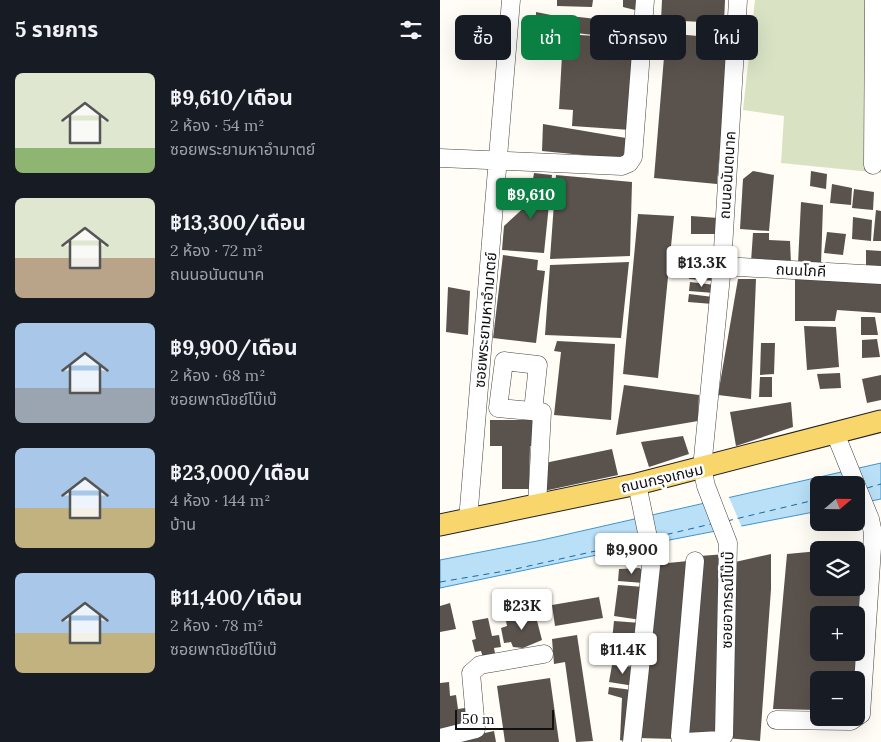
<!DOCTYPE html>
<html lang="th">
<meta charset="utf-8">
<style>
:root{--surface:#171b24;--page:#20242c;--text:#f1f3f6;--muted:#9ea1a6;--accent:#0b8043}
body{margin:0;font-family:Lora,"Noto Sans Thai",serif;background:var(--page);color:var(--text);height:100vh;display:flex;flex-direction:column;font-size:19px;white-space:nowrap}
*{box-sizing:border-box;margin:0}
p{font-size:16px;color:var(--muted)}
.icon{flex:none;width:28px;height:28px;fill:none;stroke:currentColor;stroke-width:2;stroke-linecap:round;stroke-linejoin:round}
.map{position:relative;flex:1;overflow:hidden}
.drawer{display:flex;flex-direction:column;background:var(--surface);width:440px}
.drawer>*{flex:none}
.top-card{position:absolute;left:15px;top:15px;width:350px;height:45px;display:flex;gap:10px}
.needle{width:32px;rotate:70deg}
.tools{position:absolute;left:370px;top:476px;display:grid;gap:10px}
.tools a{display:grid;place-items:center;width:55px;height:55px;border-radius:8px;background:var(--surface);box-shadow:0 5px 20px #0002;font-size:25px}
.scale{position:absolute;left:15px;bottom:12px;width:99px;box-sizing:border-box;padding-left:5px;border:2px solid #111;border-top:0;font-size:14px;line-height:18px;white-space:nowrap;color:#111;-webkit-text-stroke:4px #fff;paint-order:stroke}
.price{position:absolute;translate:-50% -42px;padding:0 11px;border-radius:5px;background:#fff;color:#222;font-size:16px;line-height:32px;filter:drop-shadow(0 1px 2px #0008)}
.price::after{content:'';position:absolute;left:50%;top:30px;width:15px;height:11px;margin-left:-8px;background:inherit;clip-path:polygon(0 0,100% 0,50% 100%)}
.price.selected{background:var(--accent);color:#fff}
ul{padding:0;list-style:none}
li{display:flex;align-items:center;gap:15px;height:125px;padding:0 15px}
li span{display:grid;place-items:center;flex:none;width:140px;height:100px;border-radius:8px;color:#555}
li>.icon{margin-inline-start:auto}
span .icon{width:60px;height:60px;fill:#fffc;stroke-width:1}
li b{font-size:21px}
h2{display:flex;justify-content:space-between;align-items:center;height:60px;padding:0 15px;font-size:21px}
.chip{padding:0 18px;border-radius:8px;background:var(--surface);box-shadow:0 5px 20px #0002;font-size:18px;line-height:45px}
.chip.selected{background:var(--accent);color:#fff}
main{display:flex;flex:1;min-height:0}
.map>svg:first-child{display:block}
.cemetery{fill:#d9e3c4}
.water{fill:#b9e0f7;stroke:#3f96cf}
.pier{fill:#fffdf5}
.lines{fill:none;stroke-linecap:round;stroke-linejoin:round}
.ferry{stroke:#1768a6;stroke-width:1;stroke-dasharray:6 5;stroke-linecap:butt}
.building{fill:#5a524d;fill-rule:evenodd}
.minor-casing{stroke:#444;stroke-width:19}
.major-casing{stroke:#222;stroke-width:23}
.minor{stroke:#fff;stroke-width:18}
.major{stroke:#f9d66b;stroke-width:21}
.labels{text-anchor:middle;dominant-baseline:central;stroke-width:5;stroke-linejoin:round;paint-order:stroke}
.street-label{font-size:15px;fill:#111;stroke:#fff}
</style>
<main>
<section class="drawer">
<h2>5 รายการ<svg class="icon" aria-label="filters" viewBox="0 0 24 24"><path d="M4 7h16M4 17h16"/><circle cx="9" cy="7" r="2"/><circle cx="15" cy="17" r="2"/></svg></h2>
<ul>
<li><span style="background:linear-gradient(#dfe7d0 75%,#8fb573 0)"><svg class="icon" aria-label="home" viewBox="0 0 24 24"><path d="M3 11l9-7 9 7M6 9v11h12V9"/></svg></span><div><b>฿9,610/เดือน</b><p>2 ห้อง · 54 m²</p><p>ซอยพระยามหาอำมาตย์</p></div></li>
<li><span style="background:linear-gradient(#dfe7d0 60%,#b9a48a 0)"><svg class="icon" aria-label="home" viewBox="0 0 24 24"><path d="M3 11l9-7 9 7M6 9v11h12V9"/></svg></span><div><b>฿13,300/เดือน</b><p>2 ห้อง · 72 m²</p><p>ถนนอนันตนาค</p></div></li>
<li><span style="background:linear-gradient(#a9c7e8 65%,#9aa5b1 0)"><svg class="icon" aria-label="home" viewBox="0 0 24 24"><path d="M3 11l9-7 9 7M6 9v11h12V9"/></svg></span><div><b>฿9,900/เดือน</b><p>2 ห้อง · 68 m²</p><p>ซอยพาณิชย์โบ๊เบ๊</p></div></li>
<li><span style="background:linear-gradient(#a9c7e8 60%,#c2b280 0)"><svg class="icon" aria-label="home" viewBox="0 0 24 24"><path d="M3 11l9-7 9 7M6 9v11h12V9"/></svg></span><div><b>฿23,000/เดือน</b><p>4 ห้อง · 144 m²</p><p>บ้าน</p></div></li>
<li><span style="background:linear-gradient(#a9c7e8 60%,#c2b280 0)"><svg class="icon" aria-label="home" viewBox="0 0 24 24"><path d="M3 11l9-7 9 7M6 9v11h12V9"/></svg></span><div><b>฿11,400/เดือน</b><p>2 ห้อง · 78 m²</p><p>ซอยพาณิชย์โบ๊เบ๊</p></div></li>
</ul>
</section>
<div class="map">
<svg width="441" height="742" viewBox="0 0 441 742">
<rect width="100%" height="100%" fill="#fffdf5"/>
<path class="cemetery" d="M315,0H441V173L341,163L344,116L303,110Z"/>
<path class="water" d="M441,463V499L416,504V485H379V511L214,543L0,588V560L102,540Z"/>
<path class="pier" d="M288,495L303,530L280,534L266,500Z"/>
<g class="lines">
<path class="ferry" d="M427,488L441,484
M287,521L379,499
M216,537L271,524
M0,582L71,570L200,541"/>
</g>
<path class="building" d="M117,0H153L152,7L117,6Z
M183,0H200L199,11L183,7Z
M222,0H285L284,23L221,20Z
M96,12L116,16V31L96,28Z
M130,16L200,24L191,130L132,126L133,110L119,109L122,55L131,56L132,46H138L140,35L170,37L128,32Z
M226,33L289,39L277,184L214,178Z
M103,124L186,138L184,159L102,151Z
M313,171L334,175L329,231L300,229L303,179Z
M371,171L387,174L386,189L370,186Z
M94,173L112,175L104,253L62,250L64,226L89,203Z
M116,175L192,182L190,256L110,259Z
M392,184L412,188L411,205L390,203Z
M414,189L434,192L433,210L412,208Z
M361,202L383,205L381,265L358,264Z
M436,210L441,211V241H433Z
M198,214L234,216L218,378L183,374Z
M251,216L278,218L277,234H251Z
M413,217L432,220L431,241L412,239Z
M387,232L406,234L403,255L384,253Z
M313,233H329V240L350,241L351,264L311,262Z
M426,250L441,251V268L426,266Z
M63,255L98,260L97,270L105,271L96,343L53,338Z
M250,256L278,259L276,268L247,265Z
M189,262L181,338L105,335L110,265Z
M250,271L276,273L275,281L249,279Z
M355,277L441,282V313L397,310L395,321H355Z
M298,279H316L311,399L278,395Z
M250,282L275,285L274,293L249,291Z
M8,287L30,291L28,335L6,332Z
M249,294L273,297V304L248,302Z
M421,317H435L438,335H421Z
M364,326L396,327L399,367L367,370Z
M437,339L440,357L422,358V340Z
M117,341L175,344L171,420L114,415L121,352L114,351Z
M321,343H335L334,374L320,375Z
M400,373L401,388L380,389L377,374Z
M441,375V400L427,403L422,379Z
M320,377H332V397H319Z
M184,385L259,395L258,421L176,435Z
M351,402L353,427L296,446L290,412Z
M50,420H97V446H90L89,489H62V446H50Z
M243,436L249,454L209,467L201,442Z
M172,449L178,475L104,491L100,464Z
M427,546L416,680H379V710L333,709L347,554L379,551V588H416V550L400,549ZM379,615H416V652H379Z
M286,554L278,732L245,735L260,556Z
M331,554V589L320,741L286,738L295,562Z
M248,561L235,739L198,738L218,564Z
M200,568L206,576L204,583L178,581L179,569Z
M178,585L204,587L201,620L174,616Z
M159,597L163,618L115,626L112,605Z
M10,603L16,629L0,632V606Z
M80,613L86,615L95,613L102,640L83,648L73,647L71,642L64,643L61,628L67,626L66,621Z
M48,618L52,636L59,635L61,647L54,648L56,658L44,661L41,651L35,652L32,640L36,639L32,621Z
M174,621L201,623L197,663L170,660Z
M137,635L153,741L136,742L125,662L114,664L112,639Z
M172,665L196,667L194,686L169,682Z
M110,678L119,742H65L57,686Z
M9,682L10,696L16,695L18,709L25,708L28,728L0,731V683Z
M169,687L192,690L188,742L180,740L182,698L168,694Z
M54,731L56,742H8V741Z"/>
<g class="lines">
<defs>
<path id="minor" d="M0,158L182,166L189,163L193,157L205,0
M433,165L434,0
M282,266L441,275
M93,411L98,365L64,361L58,408L102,412L97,505
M395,433L416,485
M28,520L71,0
M255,561L240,736L241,741L245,742L280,740L284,735L288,543L266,486L262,468L282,266L298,0
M336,720L411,721L421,714L433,533L430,519L416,485
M0,738L36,729L31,673L40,665L104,654
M192,742L212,557L197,484"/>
<path id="major" d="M0,525L197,484L441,421"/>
</defs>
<use href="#minor" class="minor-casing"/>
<use href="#major" class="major-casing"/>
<use href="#minor" class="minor"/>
<use href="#major" class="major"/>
</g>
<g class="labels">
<g class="street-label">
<text transform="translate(287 175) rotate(-86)">ถนนอนันตนาค</text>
<text transform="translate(361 270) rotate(3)">ถนนโภคี</text>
<text transform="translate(45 320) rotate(-85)">ซอยพระยามหาอำมาตย์</text>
<text transform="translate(222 478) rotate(-13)">ถนนกรุงเกษม</text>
<text transform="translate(287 600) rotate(-89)">ซอยอาภรณ์โบ๊เบ๊</text>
</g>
</g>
</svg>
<div class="tools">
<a><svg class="needle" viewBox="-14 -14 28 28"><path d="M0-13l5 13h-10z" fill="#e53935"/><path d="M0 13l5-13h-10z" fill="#9ea1a6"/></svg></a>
<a><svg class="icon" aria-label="layers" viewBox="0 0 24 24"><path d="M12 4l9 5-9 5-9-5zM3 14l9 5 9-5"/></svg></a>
<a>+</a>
<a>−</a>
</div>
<div class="scale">50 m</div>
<b class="price selected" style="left:91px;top:220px">฿9,610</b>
<b class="price" style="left:262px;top:288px">฿13.3K</b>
<b class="price" style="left:192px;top:575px">฿9,900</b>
<b class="price" style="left:82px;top:631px">฿23K</b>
<b class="price" style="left:183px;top:675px">฿11.4K</b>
<div class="top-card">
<a class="chip">ซื้อ</a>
<a class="chip selected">เช่า</a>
<a class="chip">ตัวกรอง</a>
<a class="chip">ใหม่</a>
</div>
</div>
</main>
